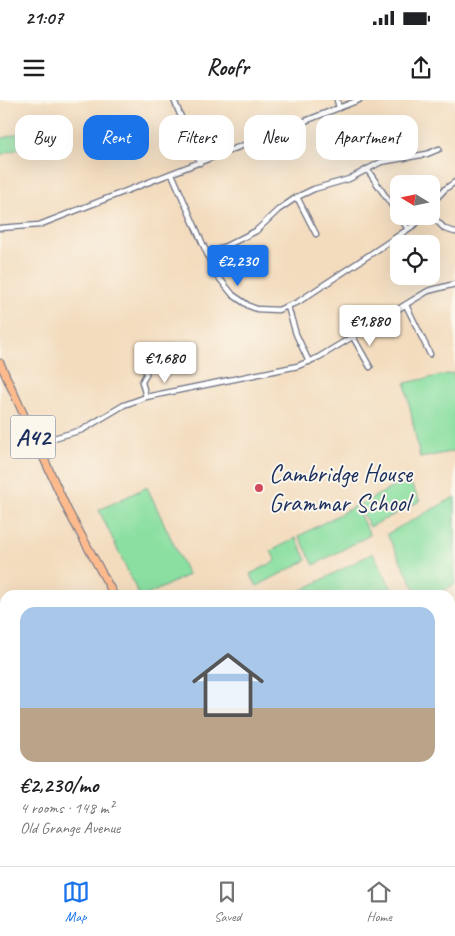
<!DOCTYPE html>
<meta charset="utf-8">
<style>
:root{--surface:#fff;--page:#f6f6f6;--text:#202124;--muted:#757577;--line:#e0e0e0;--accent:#1a73e8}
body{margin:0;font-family:Caveat,sans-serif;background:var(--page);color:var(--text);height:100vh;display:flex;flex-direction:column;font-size:19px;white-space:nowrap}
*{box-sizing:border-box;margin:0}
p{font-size:16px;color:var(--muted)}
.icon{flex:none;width:28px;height:28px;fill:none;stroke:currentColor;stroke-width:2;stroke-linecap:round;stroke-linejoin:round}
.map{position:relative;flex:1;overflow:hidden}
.sheet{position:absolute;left:0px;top:490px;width:455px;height:276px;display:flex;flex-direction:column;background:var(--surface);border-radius:15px 15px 0 0;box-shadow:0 5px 20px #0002}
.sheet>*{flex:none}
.banner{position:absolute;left:15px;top:15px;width:425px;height:45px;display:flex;gap:10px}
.needle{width:32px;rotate:280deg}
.controls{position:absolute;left:390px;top:75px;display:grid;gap:10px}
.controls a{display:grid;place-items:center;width:50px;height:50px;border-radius:10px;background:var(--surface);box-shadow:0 5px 20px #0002;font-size:25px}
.price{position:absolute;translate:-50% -42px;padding:0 11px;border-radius:5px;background:#fff;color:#222;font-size:16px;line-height:32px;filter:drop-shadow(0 1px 2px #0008)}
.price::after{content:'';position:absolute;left:50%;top:30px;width:15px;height:11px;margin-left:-8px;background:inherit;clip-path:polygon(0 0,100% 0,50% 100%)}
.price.on{background:var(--accent);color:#fff}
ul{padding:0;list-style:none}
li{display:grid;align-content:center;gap:10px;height:265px;padding:0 20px}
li+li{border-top:1px solid var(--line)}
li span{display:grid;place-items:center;height:155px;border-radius:15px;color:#555}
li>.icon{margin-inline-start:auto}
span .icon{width:90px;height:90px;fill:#fffc;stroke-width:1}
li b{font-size:21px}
.chip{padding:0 18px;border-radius:15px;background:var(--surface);box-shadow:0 5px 20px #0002;font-size:18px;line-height:45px}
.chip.on{background:var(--accent);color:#fff}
.status{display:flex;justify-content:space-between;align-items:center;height:35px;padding:0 25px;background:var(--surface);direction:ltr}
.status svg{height:14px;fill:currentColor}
header{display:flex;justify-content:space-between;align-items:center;height:65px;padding:0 20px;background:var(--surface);font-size:22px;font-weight:700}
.tab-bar{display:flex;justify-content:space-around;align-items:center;height:70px;border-top:1px solid var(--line);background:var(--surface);font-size:14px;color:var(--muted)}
.tab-bar a{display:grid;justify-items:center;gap:2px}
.tab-bar .on{color:var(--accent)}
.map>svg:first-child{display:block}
.green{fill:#8adfa1;stroke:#528780}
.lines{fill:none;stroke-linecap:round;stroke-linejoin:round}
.minor-casing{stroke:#676c80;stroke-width:7}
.tertiary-casing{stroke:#676c80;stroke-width:8}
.primary-casing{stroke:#676c80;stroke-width:9}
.minor{stroke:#fff;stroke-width:4.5}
.tertiary{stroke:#fff;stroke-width:5.5}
.primary{stroke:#fcba8d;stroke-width:7}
.poi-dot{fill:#d1495b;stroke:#fbf7ec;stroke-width:2}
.labels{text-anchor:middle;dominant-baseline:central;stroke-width:4;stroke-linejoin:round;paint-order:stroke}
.shield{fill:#fbf7ec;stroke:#5e6b89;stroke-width:1}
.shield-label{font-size:24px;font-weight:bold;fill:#1b2f5e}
.poi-label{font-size:25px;fill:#1b2f5e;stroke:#fbf7ec;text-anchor:start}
</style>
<div class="status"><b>21:07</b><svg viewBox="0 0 49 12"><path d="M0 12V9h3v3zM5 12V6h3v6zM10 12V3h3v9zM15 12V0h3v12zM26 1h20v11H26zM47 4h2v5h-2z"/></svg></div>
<header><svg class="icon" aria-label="menu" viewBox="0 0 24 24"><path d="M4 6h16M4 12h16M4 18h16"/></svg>Roofr<svg class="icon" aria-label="share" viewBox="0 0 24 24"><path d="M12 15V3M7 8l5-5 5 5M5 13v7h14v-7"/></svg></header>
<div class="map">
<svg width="455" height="766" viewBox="0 0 455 766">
<rect width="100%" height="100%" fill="#fbf7ec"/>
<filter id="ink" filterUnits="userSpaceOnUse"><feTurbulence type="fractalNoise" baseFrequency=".02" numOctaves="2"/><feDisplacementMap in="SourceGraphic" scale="10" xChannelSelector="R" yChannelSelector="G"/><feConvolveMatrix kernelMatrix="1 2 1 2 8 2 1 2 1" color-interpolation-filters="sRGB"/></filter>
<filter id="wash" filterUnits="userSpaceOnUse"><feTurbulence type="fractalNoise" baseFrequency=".0096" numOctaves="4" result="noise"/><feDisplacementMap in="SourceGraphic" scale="20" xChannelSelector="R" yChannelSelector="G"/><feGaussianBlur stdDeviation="1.12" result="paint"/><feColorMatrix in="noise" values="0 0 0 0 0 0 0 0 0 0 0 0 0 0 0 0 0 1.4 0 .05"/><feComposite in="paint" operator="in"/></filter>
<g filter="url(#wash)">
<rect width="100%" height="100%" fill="#f3dcbe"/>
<path class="green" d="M19,33L24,47L0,55V39Z
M453,273L455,281V351L420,358L405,283Z
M408,379L420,401L370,427L359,405Z
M147,387L188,475L147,495H139L99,410Z
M455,397V484L435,495H418L387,434Z
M355,406L370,435L314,465L299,436Z
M296,438L307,460L257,486L250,474L276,461L271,451Z
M373,453L395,495H293Z"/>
</g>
<g filter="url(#ink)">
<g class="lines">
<defs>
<path id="minor" d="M174,0L200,63
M337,0L339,8
M367,69L399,116
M172,74L216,174L233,195L249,206L257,209L278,210L298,202L392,140L417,123L422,116
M297,97L316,134
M431,104L445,89L455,82
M431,115L445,129L455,132
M399,116L408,129
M0,128L39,125L359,0
M208,155L256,131L278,110L297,97L314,89L349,79L381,62L427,54L439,49
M406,205L430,254
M288,207L296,234L309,262
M353,237L370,267
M146,297L142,282L146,275L147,258
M36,343L82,330L124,305L146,297L298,266L319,257L428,191L455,184
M0,606L5,604
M450,650L455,646
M450,663L455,667
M452,691L455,689
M0,734L5,733"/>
<path id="tertiary" d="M450,751L455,753"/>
<path id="primary" d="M0,263L68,411L114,495
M186,766V761"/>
</defs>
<use href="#minor" class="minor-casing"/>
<use href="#tertiary" class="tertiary-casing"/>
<use href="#primary" class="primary-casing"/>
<use href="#minor" class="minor"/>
<use href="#tertiary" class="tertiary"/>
<use href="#primary" class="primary"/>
</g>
</g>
<circle class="poi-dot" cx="259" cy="388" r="5"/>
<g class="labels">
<rect class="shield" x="10.5" y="315.5" width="45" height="43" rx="4"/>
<g class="shield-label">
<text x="33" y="337">A42</text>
</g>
<g class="poi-label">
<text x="269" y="374">Cambridge House<tspan x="269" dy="29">Grammar School</tspan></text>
</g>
</g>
</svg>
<div class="controls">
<a><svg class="needle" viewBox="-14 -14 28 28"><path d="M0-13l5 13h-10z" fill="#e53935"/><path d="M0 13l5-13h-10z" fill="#757577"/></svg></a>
<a><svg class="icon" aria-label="locate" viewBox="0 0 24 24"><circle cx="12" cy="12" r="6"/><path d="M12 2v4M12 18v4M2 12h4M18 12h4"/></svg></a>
</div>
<b class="price on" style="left:238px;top:187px">€2,230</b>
<b class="price" style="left:370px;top:247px">€1,880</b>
<b class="price" style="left:165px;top:284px">€1,680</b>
<div class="banner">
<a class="chip">Buy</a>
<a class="chip on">Rent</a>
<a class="chip">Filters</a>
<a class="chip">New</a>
<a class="chip">Apartment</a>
</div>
<section class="sheet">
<ul>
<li><span style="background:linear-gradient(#a9c7e8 65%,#b9a48a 0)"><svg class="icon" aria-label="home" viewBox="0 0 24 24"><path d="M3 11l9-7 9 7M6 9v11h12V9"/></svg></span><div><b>€2,230/mo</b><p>4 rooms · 148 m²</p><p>Old Grange Avenue</p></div></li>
</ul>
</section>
</div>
<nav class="tab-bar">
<a class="on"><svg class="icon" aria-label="map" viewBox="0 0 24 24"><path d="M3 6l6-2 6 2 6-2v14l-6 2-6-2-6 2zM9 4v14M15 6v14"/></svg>Map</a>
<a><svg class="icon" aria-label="saved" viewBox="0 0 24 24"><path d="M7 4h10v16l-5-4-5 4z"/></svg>Saved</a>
<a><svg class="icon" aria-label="home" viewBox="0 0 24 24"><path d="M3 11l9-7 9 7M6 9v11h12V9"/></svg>Home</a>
</nav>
